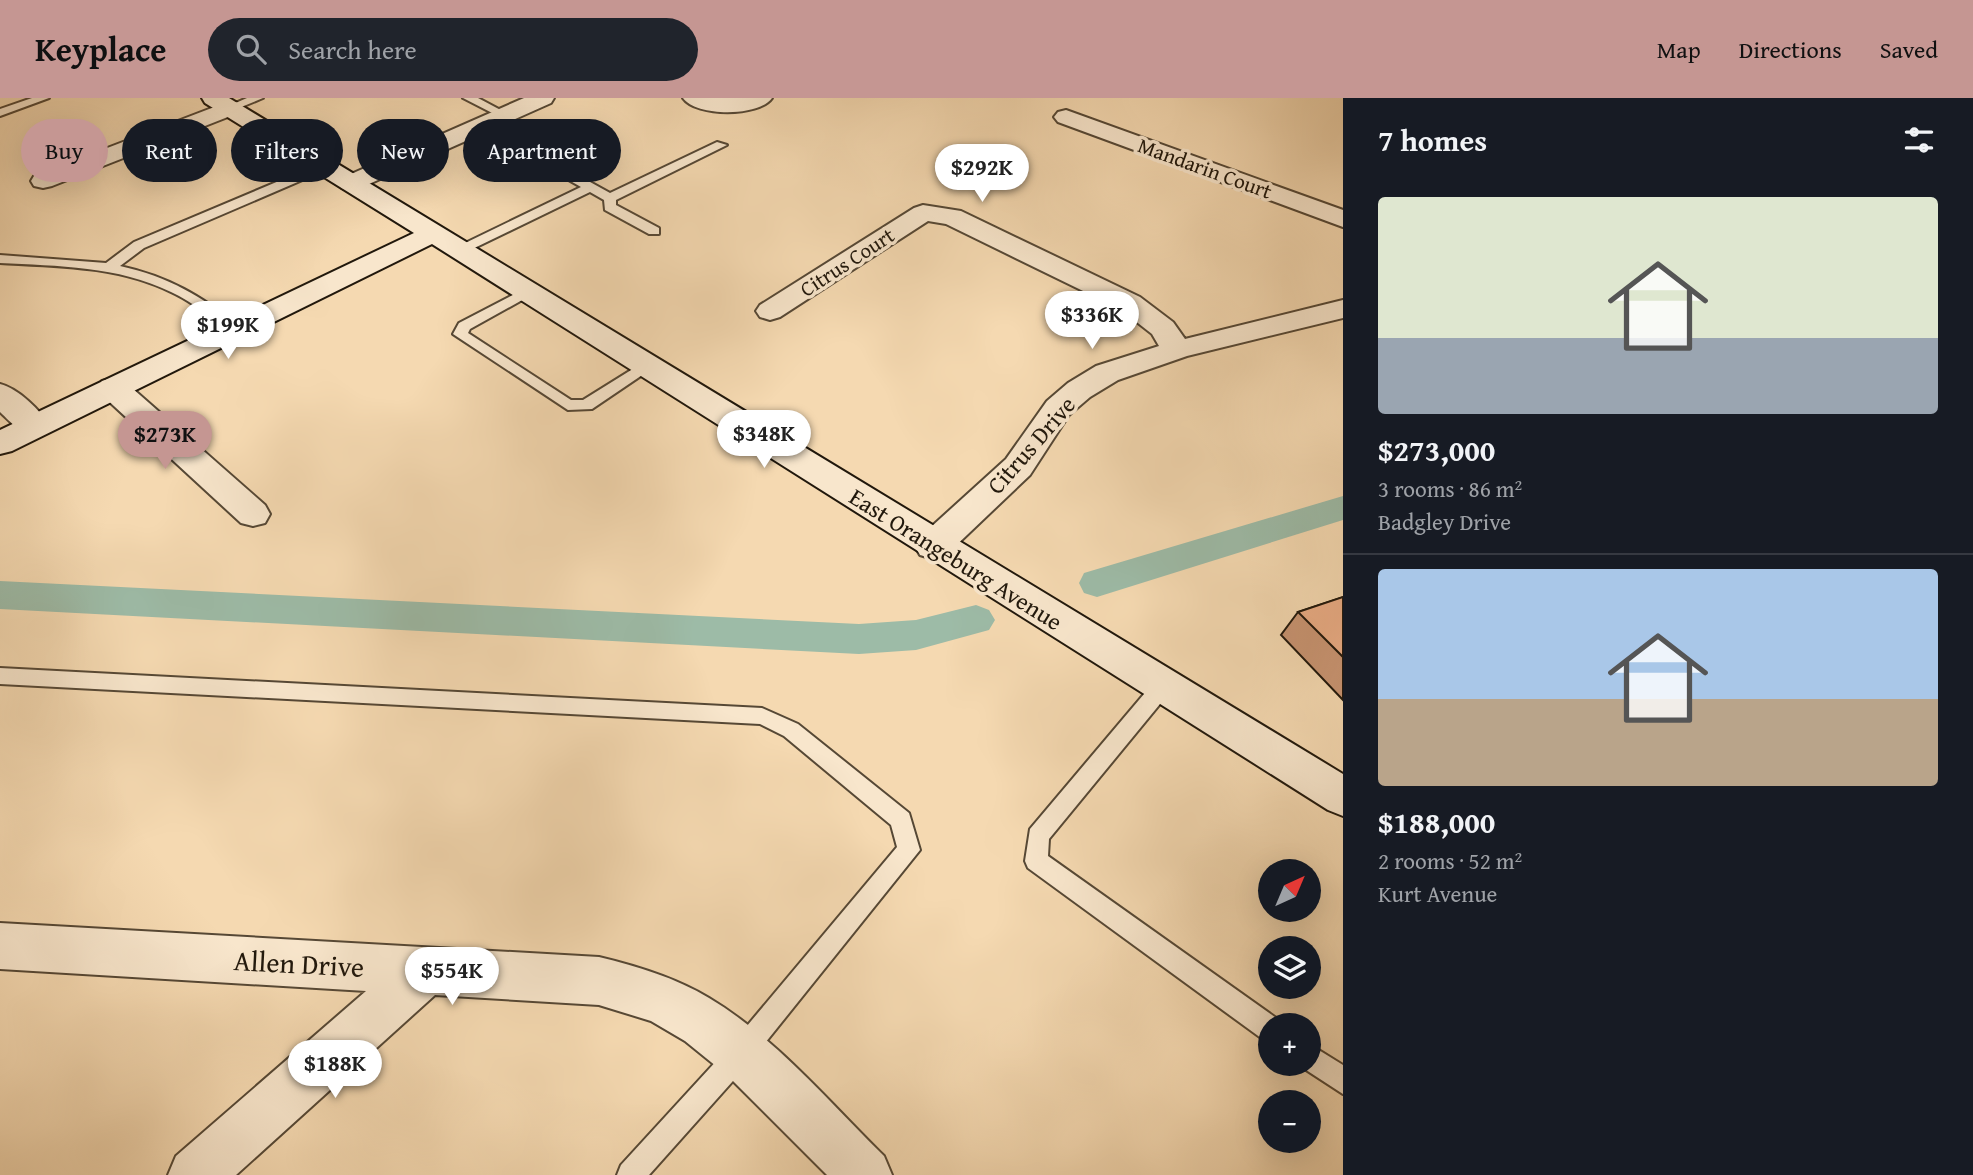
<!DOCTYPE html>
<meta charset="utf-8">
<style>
:root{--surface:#171b24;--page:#20242c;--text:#f1f3f6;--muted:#9ea1a6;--line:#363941;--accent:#c59692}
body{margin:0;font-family:"Gentium Book Plus",serif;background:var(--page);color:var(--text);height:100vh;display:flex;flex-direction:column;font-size:26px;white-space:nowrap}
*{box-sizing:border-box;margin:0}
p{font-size:23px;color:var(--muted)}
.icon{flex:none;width:38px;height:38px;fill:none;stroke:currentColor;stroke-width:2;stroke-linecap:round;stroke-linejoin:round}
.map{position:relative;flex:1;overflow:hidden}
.sheet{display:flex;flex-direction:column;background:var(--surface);width:630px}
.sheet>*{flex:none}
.hud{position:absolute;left:21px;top:21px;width:665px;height:63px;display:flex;gap:14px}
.needle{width:46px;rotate:44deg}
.fabs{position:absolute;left:1258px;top:761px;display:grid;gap:14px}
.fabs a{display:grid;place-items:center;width:63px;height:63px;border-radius:50%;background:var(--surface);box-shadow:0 7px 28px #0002;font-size:35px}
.price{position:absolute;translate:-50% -60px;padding:0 16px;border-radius:24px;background:#fff;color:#222;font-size:23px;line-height:46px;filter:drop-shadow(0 2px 4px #0008)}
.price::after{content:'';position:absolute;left:50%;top:42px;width:21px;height:16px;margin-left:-10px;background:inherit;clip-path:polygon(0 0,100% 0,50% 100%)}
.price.active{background:var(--accent);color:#111}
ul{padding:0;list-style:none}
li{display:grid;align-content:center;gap:14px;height:371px;padding:0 35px}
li+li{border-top:2px solid var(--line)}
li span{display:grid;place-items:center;height:217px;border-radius:7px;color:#555}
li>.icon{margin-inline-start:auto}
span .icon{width:126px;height:126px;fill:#fffc;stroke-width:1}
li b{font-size:30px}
h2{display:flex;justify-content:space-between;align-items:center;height:84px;padding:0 35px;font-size:30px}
.pill{padding:0 24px;border-radius:32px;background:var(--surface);box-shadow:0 7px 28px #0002;font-size:24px;line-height:63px}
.pill.active{background:var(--accent);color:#111}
header{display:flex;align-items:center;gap:42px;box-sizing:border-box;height:98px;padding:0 35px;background:var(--accent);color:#111}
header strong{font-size:33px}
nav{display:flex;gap:38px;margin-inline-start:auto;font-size:24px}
.search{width:490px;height:63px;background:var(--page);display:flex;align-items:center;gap:18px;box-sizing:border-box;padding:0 24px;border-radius:38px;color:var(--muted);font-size:26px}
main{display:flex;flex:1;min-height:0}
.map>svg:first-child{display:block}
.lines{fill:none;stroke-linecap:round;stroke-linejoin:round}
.canal{fill:#9dbba7;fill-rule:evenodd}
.lane-casing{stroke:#564835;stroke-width:4}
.street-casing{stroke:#564835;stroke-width:4}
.secondary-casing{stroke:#21180c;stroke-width:4}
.lane{fill:#f8e6cc;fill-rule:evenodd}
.street{fill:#f8e6cc;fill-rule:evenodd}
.secondary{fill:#f8e6cc;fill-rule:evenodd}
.wall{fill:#c99573;stroke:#21180c;stroke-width:2}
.building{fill:#eaad86;stroke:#21180c;stroke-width:2}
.labels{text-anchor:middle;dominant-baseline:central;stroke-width:7;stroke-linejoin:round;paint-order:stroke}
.far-street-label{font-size:21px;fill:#21180c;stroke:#f8e6cc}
.street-label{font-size:24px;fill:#21180c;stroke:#f8e6cc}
.near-street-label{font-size:28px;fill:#21180c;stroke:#f8e6cc}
</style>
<header>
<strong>Keyplace</strong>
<div class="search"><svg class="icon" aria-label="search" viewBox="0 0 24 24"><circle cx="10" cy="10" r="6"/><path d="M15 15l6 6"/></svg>Search here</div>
<nav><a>Map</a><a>Directions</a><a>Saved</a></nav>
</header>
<main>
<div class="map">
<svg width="1343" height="1077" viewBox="0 0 1343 1077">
<rect width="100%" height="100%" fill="#f5d9b1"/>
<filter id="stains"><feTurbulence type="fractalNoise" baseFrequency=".00286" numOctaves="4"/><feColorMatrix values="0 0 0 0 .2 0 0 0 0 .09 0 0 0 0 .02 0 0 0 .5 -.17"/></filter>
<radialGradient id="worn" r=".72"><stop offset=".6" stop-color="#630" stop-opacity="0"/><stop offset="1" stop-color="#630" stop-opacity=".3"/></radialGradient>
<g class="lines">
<path class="canal" d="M1343,398V422L1097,499L1084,495L1079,485L1084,475Z
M0,483L859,526L916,522L976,507L989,512L995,522L989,532L916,552L859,556L0,511Z"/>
<defs>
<path id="lane" d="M32,0H49L0,18V11Z
M247,0H263L234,12L224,10Z
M463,0H478L510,17L500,19Z
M477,26H485L610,95L717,44L727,47L616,102V107L659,130V136H649L605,112L604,102L590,94L462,156L457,155V149L581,89L477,30Z
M324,64L328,65V71L144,150L120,168C170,179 200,198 240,228L242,231L240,234H230C211,220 193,204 171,194C118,168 58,168 0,165V157L106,165L134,144Z
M528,189L535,193L533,196L470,231L468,235L571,302H583L644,264H654L657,267L592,311L568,312L453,236L459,225Z
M0,570L762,610L798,626L909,715L920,752L749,965L649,1077H617L621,1067L731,947L897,749L891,727L784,638L760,626L0,586Z
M1162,581L1169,583L1172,589L1169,595L1049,741L1048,758L1279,922L1281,928H1270V944L1261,940L1028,770L1025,763L1030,731L1155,583Z
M1309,946L1343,967V996L1300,968L1299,966H1309Z"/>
<path id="street" d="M524,0H554L551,5L360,90L351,93L342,90L338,85L342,80Z
M683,0H772C759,19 696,19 683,0Z
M230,3L238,5L241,10L238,15L52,88L43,90L34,88L31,83L34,78Z
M1066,12L1343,112V129L1058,24L1054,19L1058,14Z
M923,107L961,113L1140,199L1173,224L1185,241L1343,202V220L1187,258L1118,282L1090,299L1069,317L1030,377L946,457L933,461L920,457L915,448L920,439L1006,361L1047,303L1068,285L1096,268L1159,248L1152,236L1120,211L946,126L928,123L780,219L770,222L760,219L756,213L760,207L914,110Z
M113,280L124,283L265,407L270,416L265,425L253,428L241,425L102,297L97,290L102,283Z
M0,286C19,291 40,312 50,328L45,335C24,341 15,328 0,314Z
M0,825L599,859C637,868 676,880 709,900C776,940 829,1004 884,1058L892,1077H827L727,977L685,943L651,923L599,907L435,897L236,1077H168L176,1058L366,893L0,871Z"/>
<path id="secondary" d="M202,0H229L1343,676V718L1328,712L432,146L12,353L0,356V332L414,135L205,5Z"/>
</defs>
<use href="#lane" class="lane-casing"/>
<use href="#street" class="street-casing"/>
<use href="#secondary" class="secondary-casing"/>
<use href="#lane" class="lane"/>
<use href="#street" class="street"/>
<use href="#secondary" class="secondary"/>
</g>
<path class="wall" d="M1343,499V602L1281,537L1298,514Z"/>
<path class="building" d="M1343,499V559L1298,514Z"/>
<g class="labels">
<g class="far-street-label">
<text transform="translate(1205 70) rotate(20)">Mandarin Court</text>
<text transform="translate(847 164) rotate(-33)">Citrus Court</text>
</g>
<g class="street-label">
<text transform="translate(1031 347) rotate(-49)">Citrus Drive</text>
<text transform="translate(956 461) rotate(32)">East Orangeburg Avenue</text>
</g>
<g class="near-street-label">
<text transform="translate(299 865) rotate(3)">Allen Drive</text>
</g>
</g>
<rect width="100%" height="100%" filter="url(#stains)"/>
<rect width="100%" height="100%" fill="url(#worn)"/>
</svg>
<div class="fabs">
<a><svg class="needle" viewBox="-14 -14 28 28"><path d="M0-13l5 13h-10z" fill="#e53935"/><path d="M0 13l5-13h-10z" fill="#9ea1a6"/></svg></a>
<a><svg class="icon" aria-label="layers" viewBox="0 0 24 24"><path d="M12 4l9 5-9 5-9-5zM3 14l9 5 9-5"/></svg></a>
<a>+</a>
<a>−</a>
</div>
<b class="price" style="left:982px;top:106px">$292K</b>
<b class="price" style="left:1092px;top:253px">$336K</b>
<b class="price" style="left:228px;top:263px">$199K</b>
<b class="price" style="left:764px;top:372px">$348K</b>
<b class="price active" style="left:165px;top:373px">$273K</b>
<b class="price" style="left:452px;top:909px">$554K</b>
<b class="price" style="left:335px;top:1002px">$188K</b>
<div class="hud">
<a class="pill active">Buy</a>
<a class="pill">Rent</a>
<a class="pill">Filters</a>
<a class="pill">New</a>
<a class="pill">Apartment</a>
</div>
</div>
<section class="sheet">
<h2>7 homes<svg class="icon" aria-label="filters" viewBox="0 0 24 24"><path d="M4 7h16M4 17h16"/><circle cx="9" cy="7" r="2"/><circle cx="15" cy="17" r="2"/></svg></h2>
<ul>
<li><span style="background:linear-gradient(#dfe7d0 65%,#9aa5b1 0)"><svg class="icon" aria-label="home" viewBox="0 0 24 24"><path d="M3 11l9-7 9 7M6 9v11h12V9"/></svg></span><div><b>$273,000</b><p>3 rooms · 86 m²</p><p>Badgley Drive</p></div></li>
<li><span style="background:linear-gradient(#a9c7e8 60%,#b9a48a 0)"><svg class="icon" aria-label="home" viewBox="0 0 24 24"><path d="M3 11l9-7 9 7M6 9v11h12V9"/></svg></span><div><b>$188,000</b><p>2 rooms · 52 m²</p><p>Kurt Avenue</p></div></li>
</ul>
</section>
</main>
